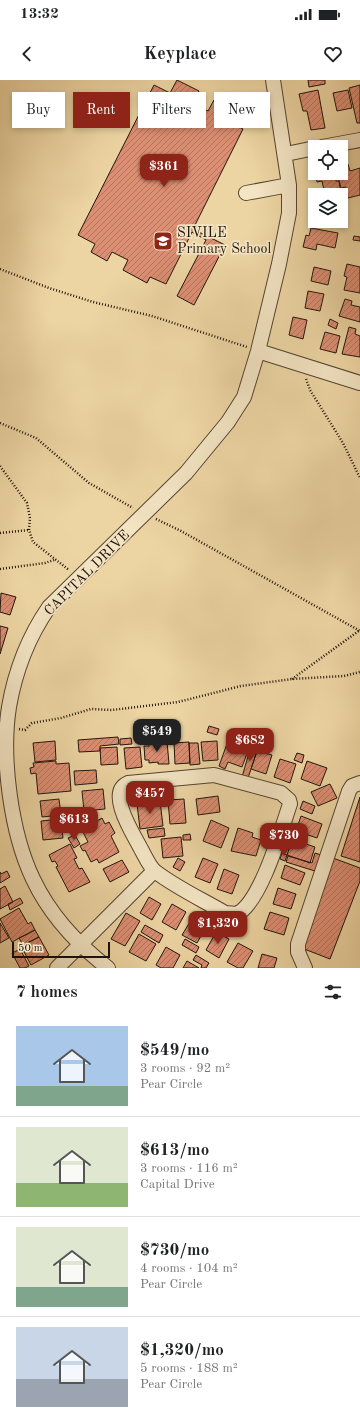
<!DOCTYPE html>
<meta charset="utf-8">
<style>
:root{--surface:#fff;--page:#f2f2f2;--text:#202124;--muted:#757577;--line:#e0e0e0;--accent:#8f2418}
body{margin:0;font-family:"Old Standard TT",serif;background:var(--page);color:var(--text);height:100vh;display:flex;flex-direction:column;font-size:15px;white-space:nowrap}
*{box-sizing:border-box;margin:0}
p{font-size:13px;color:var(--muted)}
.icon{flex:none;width:22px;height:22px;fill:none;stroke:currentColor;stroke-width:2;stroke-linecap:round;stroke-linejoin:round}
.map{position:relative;height:888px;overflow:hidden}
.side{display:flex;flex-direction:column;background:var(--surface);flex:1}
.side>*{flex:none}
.guide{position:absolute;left:12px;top:12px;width:336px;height:36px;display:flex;gap:8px}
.fabs{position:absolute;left:308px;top:60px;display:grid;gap:8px}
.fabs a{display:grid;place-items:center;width:40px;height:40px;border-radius:0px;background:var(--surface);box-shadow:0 2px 6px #0003;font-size:20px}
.scale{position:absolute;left:12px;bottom:10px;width:98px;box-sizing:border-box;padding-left:4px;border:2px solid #21140d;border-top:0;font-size:11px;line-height:14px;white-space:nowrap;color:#21140d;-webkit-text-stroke:3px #f3e4c3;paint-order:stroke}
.price{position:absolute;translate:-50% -34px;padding:0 9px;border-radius:8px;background:var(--accent);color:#fff;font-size:13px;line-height:26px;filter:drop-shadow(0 1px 2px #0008)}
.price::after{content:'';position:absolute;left:50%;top:24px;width:12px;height:9px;margin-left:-6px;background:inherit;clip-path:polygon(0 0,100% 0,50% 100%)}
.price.selected{background:#222;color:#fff}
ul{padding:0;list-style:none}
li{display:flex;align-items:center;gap:12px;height:100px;padding:0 16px}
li+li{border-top:1px solid var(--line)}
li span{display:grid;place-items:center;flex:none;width:112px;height:80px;border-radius:0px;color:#555}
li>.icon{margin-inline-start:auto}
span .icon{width:48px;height:48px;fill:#fffc;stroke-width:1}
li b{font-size:17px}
h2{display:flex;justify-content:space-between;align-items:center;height:48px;padding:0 16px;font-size:17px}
.pill{padding:0 14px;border-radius:0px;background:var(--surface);box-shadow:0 2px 6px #0003;font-size:14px;line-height:36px}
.pill.selected{background:var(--accent);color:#fff}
.status{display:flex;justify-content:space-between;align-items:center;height:28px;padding:0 20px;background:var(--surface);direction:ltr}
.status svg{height:11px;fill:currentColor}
header{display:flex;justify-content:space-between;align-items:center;height:52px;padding:0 16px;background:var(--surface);font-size:18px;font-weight:600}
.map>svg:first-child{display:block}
.building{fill:url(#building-hatch);stroke:#21140d}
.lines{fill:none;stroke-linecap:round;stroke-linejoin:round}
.minor-casing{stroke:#544432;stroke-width:16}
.path{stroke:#21140d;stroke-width:2.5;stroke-dasharray:1 2;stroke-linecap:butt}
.minor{stroke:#f3e4c3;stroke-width:14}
.labels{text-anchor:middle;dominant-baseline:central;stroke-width:3.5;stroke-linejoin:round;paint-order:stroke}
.poi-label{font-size:14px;fill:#21140d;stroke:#f3e4c3;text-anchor:start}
.street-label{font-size:14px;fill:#21140d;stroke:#f3e4c3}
</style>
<div class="status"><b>13:32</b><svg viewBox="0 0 49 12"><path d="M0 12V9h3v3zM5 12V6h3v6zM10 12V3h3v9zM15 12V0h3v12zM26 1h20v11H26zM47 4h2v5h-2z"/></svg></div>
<header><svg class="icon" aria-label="back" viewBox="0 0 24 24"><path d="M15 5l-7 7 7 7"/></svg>Keyplace<svg class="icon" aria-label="heart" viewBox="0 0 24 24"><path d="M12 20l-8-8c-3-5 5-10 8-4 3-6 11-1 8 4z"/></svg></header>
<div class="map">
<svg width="360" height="888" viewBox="0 0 360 888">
<defs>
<pattern id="building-hatch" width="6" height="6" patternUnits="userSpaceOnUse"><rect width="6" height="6" fill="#dd8f73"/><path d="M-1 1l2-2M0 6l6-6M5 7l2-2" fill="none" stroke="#b3745d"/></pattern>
</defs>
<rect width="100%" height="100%" fill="#edd5a3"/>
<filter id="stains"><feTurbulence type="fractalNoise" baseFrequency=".005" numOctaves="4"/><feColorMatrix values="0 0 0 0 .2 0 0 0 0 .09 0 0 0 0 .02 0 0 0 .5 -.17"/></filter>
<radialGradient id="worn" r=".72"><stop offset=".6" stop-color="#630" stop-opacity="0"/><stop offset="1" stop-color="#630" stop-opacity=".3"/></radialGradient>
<path class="building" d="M177,0L199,11L193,23L208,31L214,20L235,31L229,42L243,49L193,149L225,165L194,225L177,216L206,160L192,152L166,204L150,197L147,203L123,190L128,180L112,172L107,181L91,172L95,164L78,155L154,5L170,13Z
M308,0H325V4L309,7Z
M360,5V43H357L349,8Z
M318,10L325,48L311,50L307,31H303L299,14Z
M348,10L352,28L337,31L333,13Z
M348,84L350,91L360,88V115L348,118L346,107L341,108L337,93H341V85Z
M324,93H335L336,101H339L341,115H325L322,101L317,102L316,95Z
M323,112L324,115H315V121L311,122L310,114Z
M341,131L344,132L341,147L322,143L323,141H341Z
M311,148L338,153L335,168L317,164L316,170L303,167L306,155L309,156Z
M354,156L360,157V161L353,160Z
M347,184L360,187V213L344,210L347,197L344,196Z
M314,187L331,191L328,205L311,201Z
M308,211L324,214L320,231L305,228Z
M345,219L352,221L351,225L360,227V242L339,236Z
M293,237L307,240L303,259L289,255Z
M330,239L338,243L336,249L328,245Z
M349,247L356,249L355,254L360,256V277L342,274Z
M325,252L340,256L336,273L320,269Z
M1,513L16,517L10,535L0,532Z
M0,546L8,548L0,574Z
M209,646L219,649L217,655L207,652Z
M118,657L119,664L100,666V671L79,672L78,660Z
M131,658L132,664L120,665V659Z
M55,661L56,680L35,682L33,663Z
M167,661L169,684H158V682L149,683V680H145L144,666H149V663Z
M217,661L218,680L203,681L201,662Z
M228,661L249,668L242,687L228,682L225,689L219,686Z
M189,662L190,683L175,684L174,663Z
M189,663H198L200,684L190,685Z
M251,666L258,668L248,698L242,697Z
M117,667L118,684L101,685L100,668Z
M140,667L142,687L126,689L124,668Z
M257,671L272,675L266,694L251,689Z
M297,673L304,675L302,683L294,680Z
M280,679L296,684L290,703L274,697Z
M56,681V684L69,683L71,711L38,714L36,693L31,694L30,688L34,687L33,683Z
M307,681L327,688L320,706L301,699Z
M96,690L97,703L75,705L74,691Z
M330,704L337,718L318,726L311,712Z
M103,709L105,729L84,731L82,711Z
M218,716L220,732L198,735L196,719Z
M360,717V782L341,776Z
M59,719L61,735L42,737L40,721Z
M184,719L186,743L170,744L168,720Z
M160,721L163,746L140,749L137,724Z
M303,721L315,726L312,734L300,729Z
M301,736L322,744L317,758L296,751Z
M102,738L105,744L109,742L115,753L111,756L119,772L99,783L97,779L91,782L85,770L83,771L80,766L88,762L80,746L93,739L95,742Z
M61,739L63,758L43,760L41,741Z
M211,740L229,748L221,768L203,761Z
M164,748L165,756L149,758L147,750Z
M238,748L253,753L252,757L261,760L256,776L231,771Z
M190,754L191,760H183V755Z
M75,755L80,764L74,768L68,758Z
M181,757L183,776L163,778L161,759Z
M288,758L315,767L310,783L287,775L289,769L284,767Z
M70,764L77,778L74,779L79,789L82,788L90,802L69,812L56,787L58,786L55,781L52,782L49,775Z
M282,773L287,775L285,781L280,779Z
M315,773L321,775L315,791L286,782L288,776L312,783Z
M178,778L185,782L180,791L173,787Z
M203,778L218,784L210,803L195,797Z
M333,778L360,788V801L330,879L299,867Z
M122,780L129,792L110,802L103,789Z
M285,785L305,793L300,805L281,798Z
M224,789L239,795L232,814L217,809Z
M7,791L10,797L0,803V792L1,794Z
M5,806L13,822L0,829V809Z
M278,808L296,814L291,829L273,824Z
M149,817L161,824L152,840L140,833Z
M20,818L23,823L10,830L8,824Z
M172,824L186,832L176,850L162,842Z
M19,828L28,844L31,842L35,850L12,862L0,839Z
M270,832L289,838L284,855L264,849Z
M126,833L140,841L125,866L111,859Z
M193,837L207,845L197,863L182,855Z
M0,843L9,858L0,863Z
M145,845L163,855L159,863L141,852Z
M35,850L39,857L23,865L19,858Z
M216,852L229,859L219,878L206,870Z
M139,854L156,864L146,881L129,872Z
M39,857L49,875L31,885L21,866Z
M185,859L199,867L196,873L182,865Z
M238,863L253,871L243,888H238L227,882Z
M166,867L180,875L173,888H161L156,885Z
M20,869L29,886L25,888H20L12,873Z
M262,874L277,878L274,888H258Z
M196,875L209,883L206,888H201L202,885L193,880Z
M187,881L199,888H183Z"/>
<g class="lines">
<defs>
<path id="minor" d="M322,67L360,60
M286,74L315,68
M246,113L289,105
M258,271L360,303
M214,695L281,713L289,720L290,724C281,750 261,822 237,834L225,833C203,820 177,808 156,792C150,788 145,776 141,769C134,755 106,713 128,703Z
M57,888L154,791
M108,888C77,864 50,835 33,799C11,753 1,678 9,627C15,592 29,556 49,527L186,393L228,342L244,317L258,271L279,184L289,133V105L273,0
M305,888L298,872V864L349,711L352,706L360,703"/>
</defs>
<use href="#minor" class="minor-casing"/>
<path class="path" d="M0,189L49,208L93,222L152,236L247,267
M306,299L310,310L343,363L360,398
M0,343L36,358L89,403L133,428
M0,386L27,423L30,438L29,450L33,462L69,490
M156,439L181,451L360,551
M0,453L29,450
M0,489L45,483L54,480
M292,599L360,550
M19,649L25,650L32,643L61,638L91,629L112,630L178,622L241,606L292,599L344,596L360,592"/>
<use href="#minor" class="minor"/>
</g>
<defs>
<symbol id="school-square" viewBox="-11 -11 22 22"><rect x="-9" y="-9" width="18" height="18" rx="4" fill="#8f2418" stroke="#f3e4c3"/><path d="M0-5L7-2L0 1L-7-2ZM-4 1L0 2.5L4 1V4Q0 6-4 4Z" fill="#fff"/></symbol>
</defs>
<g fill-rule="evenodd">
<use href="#school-square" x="152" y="150" width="22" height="22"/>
</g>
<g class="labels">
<g class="poi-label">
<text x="177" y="153">SIVILE<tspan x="177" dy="16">Primary School</tspan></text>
</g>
<g class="street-label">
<text transform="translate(87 493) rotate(-45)">CAPITAL DRIVE</text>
</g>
</g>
<rect width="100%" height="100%" filter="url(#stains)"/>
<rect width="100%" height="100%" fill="url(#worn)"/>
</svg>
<div class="fabs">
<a><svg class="icon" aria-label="locate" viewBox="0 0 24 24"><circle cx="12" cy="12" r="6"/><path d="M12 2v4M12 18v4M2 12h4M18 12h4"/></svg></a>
<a><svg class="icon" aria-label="layers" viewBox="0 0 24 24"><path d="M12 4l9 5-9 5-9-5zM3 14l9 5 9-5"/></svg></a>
</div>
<div class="scale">50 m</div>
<b class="price" style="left:164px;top:108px">$361</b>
<b class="price selected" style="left:157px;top:673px">$549</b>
<b class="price" style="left:250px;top:682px">$682</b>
<b class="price" style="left:150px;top:735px">$457</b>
<b class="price" style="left:74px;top:761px">$613</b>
<b class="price" style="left:284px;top:777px">$730</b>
<b class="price" style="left:218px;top:865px">$1,320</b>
<div class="guide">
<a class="pill">Buy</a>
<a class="pill selected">Rent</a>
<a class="pill">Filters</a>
<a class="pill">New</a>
</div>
</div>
<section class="side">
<h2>7 homes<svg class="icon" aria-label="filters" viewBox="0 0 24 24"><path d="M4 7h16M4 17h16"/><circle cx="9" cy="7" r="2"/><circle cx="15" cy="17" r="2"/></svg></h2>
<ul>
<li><span style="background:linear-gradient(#a9c7e8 75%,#7fa58c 0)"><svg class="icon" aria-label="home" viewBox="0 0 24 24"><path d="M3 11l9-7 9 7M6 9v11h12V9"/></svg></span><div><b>$549/mo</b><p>3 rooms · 92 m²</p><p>Pear Circle</p></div></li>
<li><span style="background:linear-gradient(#dfe7d0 70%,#8fb573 0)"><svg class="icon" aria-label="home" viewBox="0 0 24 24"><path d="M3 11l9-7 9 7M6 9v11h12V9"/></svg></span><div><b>$613/mo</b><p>3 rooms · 116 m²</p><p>Capital Drive</p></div></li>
<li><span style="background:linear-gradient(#dfe7d0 75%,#7fa58c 0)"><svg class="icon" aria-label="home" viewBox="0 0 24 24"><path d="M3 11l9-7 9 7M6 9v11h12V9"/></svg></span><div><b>$730/mo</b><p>4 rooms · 104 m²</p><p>Pear Circle</p></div></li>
<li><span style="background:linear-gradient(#c9d6e8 65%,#9aa5b1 0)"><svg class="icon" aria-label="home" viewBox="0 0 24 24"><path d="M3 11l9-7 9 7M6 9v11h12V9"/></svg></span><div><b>$1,320/mo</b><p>5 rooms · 188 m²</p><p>Pear Circle</p></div></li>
</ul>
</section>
